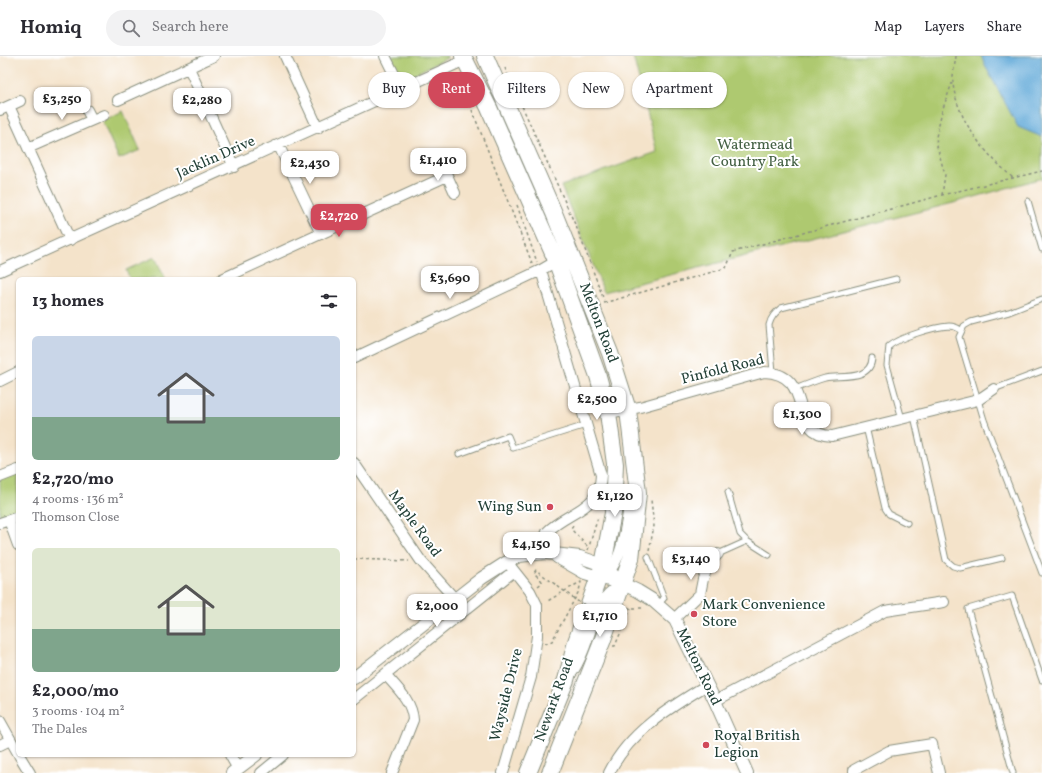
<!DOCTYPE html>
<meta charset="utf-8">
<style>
:root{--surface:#fff;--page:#f2f2f3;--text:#2b2b33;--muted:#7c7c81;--line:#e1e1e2;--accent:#d1495b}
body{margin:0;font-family:Vollkorn,serif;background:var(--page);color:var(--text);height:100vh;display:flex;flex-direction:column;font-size:15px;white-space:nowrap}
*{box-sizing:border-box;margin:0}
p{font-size:13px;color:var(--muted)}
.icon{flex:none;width:22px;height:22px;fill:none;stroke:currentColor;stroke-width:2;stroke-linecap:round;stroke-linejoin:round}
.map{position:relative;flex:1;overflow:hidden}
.panel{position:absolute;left:16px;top:221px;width:340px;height:480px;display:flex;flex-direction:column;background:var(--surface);border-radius:6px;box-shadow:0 1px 3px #0004}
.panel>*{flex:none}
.guide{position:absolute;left:368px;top:16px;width:380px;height:36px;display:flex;gap:8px}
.price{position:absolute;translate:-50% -34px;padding:0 9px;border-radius:8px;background:#fff;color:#222;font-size:13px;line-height:26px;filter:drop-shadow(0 1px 2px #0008)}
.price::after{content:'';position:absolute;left:50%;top:24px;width:12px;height:9px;margin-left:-6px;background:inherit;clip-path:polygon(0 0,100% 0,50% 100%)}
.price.current{background:var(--accent);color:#fff}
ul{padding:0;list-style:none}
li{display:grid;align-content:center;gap:8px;height:212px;padding:0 16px}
li span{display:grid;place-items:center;height:124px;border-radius:6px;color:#555}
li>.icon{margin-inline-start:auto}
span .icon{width:72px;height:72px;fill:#fffc;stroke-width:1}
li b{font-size:17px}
h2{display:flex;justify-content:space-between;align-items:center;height:48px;padding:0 16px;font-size:17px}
.pill{padding:0 14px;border-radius:18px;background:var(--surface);box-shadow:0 1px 3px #0004;font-size:14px;line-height:36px}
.pill.current{background:var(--accent);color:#fff}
header{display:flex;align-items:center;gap:24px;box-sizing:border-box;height:56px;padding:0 20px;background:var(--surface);border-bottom:1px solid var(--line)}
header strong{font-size:19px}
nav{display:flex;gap:22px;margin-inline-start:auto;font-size:14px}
.search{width:280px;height:36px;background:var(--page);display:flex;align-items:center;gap:10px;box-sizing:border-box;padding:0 14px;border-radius:22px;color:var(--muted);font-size:15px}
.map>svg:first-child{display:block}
.green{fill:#aec96f;stroke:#668352}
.water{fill:#61a9d8;stroke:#407386}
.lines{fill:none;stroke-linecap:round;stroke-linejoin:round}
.service-casing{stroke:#8a907f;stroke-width:7}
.minor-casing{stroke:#8a907f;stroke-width:12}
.tertiary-casing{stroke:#8a907f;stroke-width:14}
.trunk-casing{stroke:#8a907f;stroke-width:18}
.path{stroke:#8a907f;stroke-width:1.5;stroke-dasharray:3 3;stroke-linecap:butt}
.service{stroke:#fff;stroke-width:5}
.minor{stroke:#fff;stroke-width:10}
.tertiary{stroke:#fff;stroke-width:12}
.trunk{stroke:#fff;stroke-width:16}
.path-bridge{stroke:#8a907f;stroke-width:1.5;stroke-dasharray:3 3;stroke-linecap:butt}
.poi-dot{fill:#d1495b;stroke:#fff;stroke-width:1.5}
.labels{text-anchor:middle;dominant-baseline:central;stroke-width:4;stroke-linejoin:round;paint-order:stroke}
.park-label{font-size:15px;fill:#436043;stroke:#fff}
.street-label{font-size:15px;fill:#1f3d34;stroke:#fff}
.poi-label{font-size:15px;fill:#1f3d34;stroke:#fff;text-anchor:start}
</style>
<header>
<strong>Homiq</strong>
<div class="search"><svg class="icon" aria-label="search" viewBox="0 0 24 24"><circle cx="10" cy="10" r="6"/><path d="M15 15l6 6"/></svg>Search here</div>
<nav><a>Map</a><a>Layers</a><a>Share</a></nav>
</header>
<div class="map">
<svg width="1042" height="717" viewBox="0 0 1042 717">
<rect width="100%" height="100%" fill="#fff"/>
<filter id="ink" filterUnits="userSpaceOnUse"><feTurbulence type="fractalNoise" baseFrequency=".025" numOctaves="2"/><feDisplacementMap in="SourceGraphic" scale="8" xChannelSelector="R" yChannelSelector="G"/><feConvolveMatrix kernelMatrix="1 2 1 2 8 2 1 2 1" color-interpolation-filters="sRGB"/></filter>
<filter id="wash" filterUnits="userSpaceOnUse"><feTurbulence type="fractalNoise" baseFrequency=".012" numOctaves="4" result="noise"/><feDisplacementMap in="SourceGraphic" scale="16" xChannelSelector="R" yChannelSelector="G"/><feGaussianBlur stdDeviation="0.9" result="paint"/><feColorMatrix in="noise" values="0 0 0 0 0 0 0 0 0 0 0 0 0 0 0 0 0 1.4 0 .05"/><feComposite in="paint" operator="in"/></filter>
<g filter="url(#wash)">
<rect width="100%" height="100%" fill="#f4e3ca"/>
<path class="green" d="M385,0H447V2L398,26Z
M633,0H1042V122L957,146L604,236L561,130L657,96Z
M123,55L140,94L119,103L102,65Z
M155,201L165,223H130L126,214Z
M18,414V461L0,467V421Z"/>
<path class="water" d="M981,0H1042V81L1018,71L988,15Z"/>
</g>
<g filter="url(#ink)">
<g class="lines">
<defs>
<path id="service" d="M1028,145L1042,193
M1042,243L1009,256L971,266L964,270L959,281L984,364L1042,517
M773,316L769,269C771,261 775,257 781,252L896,223
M795,333C805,329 815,325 825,322C842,319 871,325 872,302
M994,333L1042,315
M914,360L946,504L953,510L960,512L1002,502
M902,363L887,309L889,290C900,281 934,271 949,270C953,270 958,272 961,274
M866,371L885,452L889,458L907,467
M459,398L508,380L513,392L586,369
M728,436L740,478L747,485
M718,498L747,485L769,499
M648,501L664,542L659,548
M1013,717L968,553L1012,540L1042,624"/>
<path id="minor" d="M285,0L318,72
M385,0L402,34
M189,12L234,111
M118,44L214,0
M9,50L70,184
M0,54L20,45
M87,54L92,64
M279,90L321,178
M28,92L104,59
M441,106L455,137
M541,214L601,419C600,454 568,455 547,476L544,485L545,497
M0,215L465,4
M222,223L447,120
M354,302L541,214L560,203
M0,325L18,316
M608,357L640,351L764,316C817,318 785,378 832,380L978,344L994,333
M354,407L421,505L455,543
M0,421L18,414
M9,464L18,489
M0,467L18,461
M604,519C624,508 627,459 631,438
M674,563L700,538L703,523L709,507L718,498
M385,618C397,632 412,645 413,664L392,717
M354,643L514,515
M715,645L885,555L944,546
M0,665L18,697
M0,689L10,684
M19,699L30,717
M230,699L238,713
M261,717L283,699
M503,717L531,621L537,580V549L530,535L507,506
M609,717C629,676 669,652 707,629
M854,717V714L889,695L932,688L939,717"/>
<path id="tertiary" d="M557,501L585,517L623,528L638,535L651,543L675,564L715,645L747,717
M572,615C593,583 587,549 623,528
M354,622L482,522L507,506L519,500L545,497L580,501L603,509L623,528
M232,717L256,699"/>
<path id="trunk" d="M463,0L489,52L556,204L598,320L608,357L615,408L613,457L603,509L576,586L566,624L528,717
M485,0L554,157L610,297L628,354L638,437L631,503L602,586L550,717"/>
</defs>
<use href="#service" class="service-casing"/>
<use href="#minor" class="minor-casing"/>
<use href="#tertiary" class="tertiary-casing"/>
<use href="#trunk" class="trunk-casing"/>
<path class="path" d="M956,0C955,9 952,19 953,28C958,66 985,97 1013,122
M505,12L578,175L604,244
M461,26L532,207
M942,139L945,119L937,90L936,81L942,55L952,27
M517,149L537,206
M604,247L726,212L733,196L942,139L1042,115
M573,470L571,473L588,491
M588,494L598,461
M649,495L654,470L651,444
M354,503L409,505
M538,530L542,527V525
M627,552H643
M545,588L552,585L579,535L581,526L575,529L546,546
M613,590H615L631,552"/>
<use href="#service" class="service"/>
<use href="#minor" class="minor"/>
<use href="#tertiary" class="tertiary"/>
<use href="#trunk" class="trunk"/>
<path class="path-bridge" d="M542,525L534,517L536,514L580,547L623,561"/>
</g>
</g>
<g class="poi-dot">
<circle cx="550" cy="451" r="4"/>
<circle cx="694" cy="558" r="4"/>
<circle cx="706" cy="689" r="4"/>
</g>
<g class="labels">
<g class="park-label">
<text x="755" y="89">Watermead<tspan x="755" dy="17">Country Park</tspan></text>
</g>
<g class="street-label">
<text transform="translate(216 102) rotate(-24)">Jacklin Drive</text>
<text transform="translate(598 267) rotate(69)">Melton Road</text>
<text transform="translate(723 314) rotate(-14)">Pinfold Road</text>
<text transform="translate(414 468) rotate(54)">Maple Road</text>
<text transform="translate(698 611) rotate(64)">Melton Road</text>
<text transform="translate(507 639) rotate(-76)">Wayside Drive</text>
<text transform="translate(555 644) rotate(-70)">Newark Road</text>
</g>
<g class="poi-label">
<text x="542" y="451" text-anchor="end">Wing Sun</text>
<text x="702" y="549">Mark Convenience<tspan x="702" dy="17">Store</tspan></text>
<text x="714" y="680">Royal British<tspan x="714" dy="17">Legion</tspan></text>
</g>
</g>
</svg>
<b class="price" style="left:62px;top:65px">£3,250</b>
<b class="price" style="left:202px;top:66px">£2,280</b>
<b class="price" style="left:438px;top:126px">£1,410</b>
<b class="price" style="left:310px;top:129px">£2,430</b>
<b class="price current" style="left:339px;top:182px">£2,720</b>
<b class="price" style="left:450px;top:244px">£3,690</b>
<b class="price" style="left:597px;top:365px">£2,500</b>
<b class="price" style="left:802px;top:380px">£1,300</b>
<b class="price" style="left:615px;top:462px">£1,120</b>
<b class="price" style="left:531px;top:510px">£4,150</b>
<b class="price" style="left:691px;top:525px">£3,140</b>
<b class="price" style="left:437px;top:572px">£2,000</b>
<b class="price" style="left:600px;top:582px">£1,710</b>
<div class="guide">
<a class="pill">Buy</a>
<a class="pill current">Rent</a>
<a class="pill">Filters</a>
<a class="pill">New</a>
<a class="pill">Apartment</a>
</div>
<section class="panel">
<h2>13 homes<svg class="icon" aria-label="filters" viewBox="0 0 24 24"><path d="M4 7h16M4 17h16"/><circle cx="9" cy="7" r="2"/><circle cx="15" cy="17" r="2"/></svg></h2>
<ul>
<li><span style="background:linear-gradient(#c9d6e8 65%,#7fa58c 0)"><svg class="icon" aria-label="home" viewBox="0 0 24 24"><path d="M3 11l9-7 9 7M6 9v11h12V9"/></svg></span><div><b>£2,720/mo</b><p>4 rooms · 136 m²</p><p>Thomson Close</p></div></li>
<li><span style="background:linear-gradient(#dfe7d0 65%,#7fa58c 0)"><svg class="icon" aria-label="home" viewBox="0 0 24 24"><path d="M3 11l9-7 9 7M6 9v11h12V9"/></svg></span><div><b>£2,000/mo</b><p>3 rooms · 104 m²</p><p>The Dales</p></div></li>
</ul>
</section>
</div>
